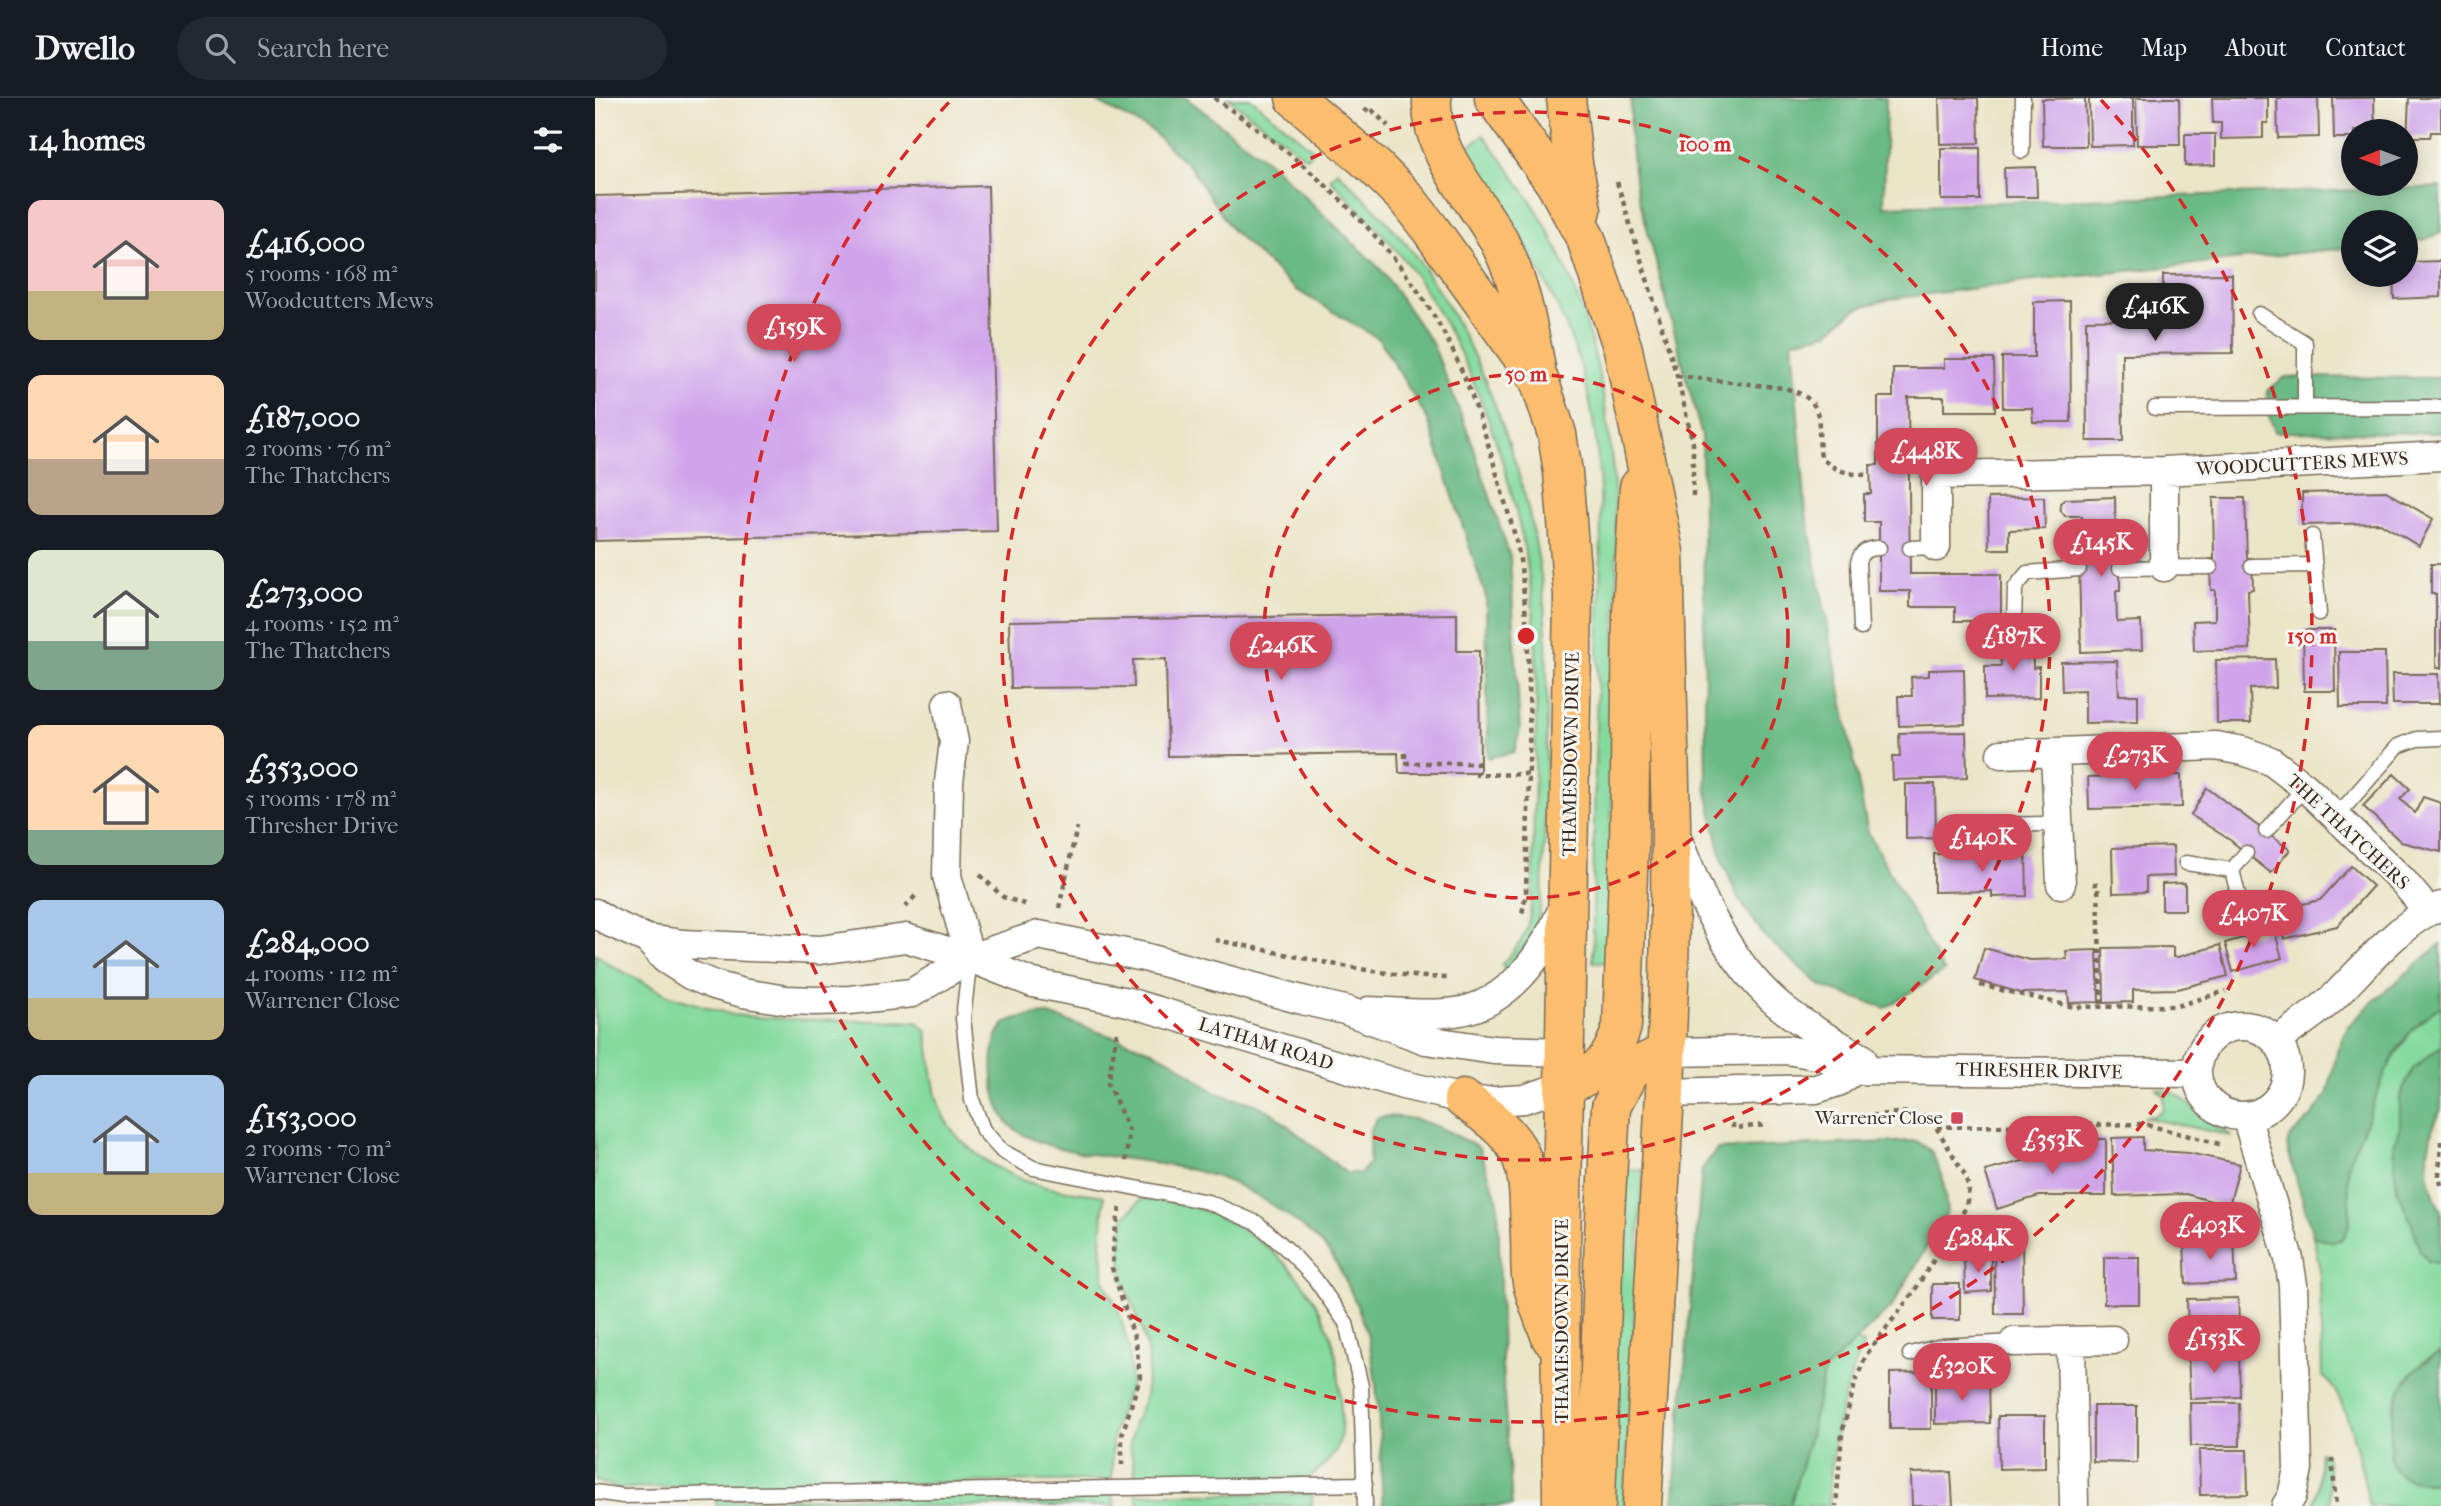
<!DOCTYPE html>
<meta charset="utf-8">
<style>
:root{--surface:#171b24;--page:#242831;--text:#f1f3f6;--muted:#9ea1a6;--line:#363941;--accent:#d1495b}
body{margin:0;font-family:"IM FELL French Canon",serif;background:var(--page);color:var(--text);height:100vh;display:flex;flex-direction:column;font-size:26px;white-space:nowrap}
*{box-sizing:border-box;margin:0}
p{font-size:23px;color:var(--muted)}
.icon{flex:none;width:38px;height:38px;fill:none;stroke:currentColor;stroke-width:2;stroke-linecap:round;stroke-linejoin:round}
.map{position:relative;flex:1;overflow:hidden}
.panel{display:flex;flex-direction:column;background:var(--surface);width:595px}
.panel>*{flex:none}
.needle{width:46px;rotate:269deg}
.fabs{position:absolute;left:1746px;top:21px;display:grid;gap:14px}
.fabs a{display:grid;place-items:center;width:77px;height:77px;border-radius:50%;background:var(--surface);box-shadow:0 4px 18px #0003;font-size:35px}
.price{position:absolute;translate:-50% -60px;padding:0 16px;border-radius:24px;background:var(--accent);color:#fff;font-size:23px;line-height:46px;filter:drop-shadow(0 2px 4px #0008)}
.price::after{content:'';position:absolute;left:50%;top:42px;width:21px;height:16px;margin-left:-10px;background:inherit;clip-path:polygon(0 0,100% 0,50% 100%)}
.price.selected{background:#222;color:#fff}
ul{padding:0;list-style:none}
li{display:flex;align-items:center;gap:21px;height:175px;padding:0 28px}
li span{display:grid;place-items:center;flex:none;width:196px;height:140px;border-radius:14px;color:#555}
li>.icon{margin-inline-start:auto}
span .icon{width:84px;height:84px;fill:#fffc;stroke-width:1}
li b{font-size:30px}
h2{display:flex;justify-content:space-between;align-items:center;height:84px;padding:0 28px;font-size:30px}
header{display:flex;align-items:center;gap:42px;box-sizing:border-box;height:98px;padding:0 35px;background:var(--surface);border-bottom:2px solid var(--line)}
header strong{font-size:33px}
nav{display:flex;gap:38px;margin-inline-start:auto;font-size:24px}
.search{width:490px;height:63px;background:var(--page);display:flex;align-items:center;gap:18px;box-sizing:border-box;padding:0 24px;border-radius:38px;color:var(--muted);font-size:26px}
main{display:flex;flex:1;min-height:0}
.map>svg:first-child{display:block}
.green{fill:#84da9d;stroke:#60825e;stroke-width:2}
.forest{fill:#6bba84;stroke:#537251;stroke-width:2}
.building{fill:#d0a4ea}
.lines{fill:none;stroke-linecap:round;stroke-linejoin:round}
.service-casing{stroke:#796b59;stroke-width:17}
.minor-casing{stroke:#796b59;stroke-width:31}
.primary-casing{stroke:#796b59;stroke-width:41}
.path{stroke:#796b59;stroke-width:4.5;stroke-dasharray:5 5;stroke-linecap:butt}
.service{stroke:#fff;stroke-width:14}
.minor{stroke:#fff;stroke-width:28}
.primary{stroke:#fbbd6e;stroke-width:38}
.ring{fill:none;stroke:#d62828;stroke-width:3.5;stroke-dasharray:12 9}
.poi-dot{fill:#d1495b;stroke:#f6f6f2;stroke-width:2.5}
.labels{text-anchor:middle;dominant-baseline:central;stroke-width:6;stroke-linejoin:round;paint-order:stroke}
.street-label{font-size:19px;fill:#3b2a1e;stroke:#f6f6f2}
.poi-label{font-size:19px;fill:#3b2a1e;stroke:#f6f6f2;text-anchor:end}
.centre{fill:#d62828;stroke:#f6f6f2;stroke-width:3.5}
.ring-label{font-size:21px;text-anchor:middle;font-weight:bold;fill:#d62828;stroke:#f6f6f2;stroke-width:6;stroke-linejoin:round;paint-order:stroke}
</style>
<header>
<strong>Dwello</strong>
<div class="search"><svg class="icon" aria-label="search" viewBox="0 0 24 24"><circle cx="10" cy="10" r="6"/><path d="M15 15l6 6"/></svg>Search here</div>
<nav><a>Home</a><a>Map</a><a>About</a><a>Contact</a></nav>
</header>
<main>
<section class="panel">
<h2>14 homes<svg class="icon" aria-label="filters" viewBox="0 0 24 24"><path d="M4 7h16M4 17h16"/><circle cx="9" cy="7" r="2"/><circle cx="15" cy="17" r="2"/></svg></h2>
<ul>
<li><span style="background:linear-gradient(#f6c9c9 65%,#c2b280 0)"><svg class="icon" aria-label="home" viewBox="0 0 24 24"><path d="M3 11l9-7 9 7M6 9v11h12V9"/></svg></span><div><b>£416,000</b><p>5 rooms · 168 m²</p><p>Woodcutters Mews</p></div></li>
<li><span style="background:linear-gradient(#ffd9b3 60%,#b9a48a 0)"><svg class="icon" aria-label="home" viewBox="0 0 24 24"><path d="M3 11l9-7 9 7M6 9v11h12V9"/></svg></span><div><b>£187,000</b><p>2 rooms · 76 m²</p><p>The Thatchers</p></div></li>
<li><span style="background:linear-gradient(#dfe7d0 65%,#7fa58c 0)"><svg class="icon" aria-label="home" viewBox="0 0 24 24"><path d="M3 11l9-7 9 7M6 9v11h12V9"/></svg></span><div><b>£273,000</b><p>4 rooms · 152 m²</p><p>The Thatchers</p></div></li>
<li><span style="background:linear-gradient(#ffd9b3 75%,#7fa58c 0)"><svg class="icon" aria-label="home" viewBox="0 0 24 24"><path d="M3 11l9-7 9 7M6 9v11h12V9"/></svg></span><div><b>£353,000</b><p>5 rooms · 178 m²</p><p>Thresher Drive</p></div></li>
<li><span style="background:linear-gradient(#a9c7e8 70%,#c2b280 0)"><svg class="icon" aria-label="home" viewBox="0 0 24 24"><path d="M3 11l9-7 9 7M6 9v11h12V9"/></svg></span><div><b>£284,000</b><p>4 rooms · 112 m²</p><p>Warrener Close</p></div></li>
<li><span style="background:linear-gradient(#a9c7e8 70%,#c2b280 0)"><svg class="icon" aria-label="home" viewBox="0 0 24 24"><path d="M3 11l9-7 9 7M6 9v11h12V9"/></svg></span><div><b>£153,000</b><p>2 rooms · 70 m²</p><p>Warrener Close</p></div></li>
</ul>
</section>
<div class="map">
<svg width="1846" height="1408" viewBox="0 0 1846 1408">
<rect width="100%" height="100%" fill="#f6f6f2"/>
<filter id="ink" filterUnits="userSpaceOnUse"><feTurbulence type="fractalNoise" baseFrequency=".0143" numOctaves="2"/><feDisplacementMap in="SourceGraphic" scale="14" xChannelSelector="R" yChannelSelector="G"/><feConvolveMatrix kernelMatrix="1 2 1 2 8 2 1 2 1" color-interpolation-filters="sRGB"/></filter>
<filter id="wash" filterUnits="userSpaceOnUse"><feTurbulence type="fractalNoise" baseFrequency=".00686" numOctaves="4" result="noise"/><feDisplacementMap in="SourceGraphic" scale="28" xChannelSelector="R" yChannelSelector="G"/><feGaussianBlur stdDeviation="1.57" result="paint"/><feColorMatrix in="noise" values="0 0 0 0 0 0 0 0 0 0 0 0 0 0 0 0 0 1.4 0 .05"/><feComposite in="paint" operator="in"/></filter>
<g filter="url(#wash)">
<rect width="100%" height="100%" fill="#ebe5c7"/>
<path class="green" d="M633,0H655L719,52L712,60Z
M889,37C907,61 925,86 941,111C1007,222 1021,345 1022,470L1013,864H998C998,761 1000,658 1003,556C1005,470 1012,381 993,296C973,207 918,128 873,49Z
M742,73C770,101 801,130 824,163C884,249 927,361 944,465C953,519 952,575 952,629C951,685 950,742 947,798L941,833L911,873L907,866C914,858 922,851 927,841C943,812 937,745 939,710C940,657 943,603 941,551C935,422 889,272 813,167C790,136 762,109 735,81Z
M0,855L13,866L75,898L138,917L188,921L322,924L331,932C336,954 336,979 342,1001C352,1041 393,1068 430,1083C454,1092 483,1094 509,1098L506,1144L509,1182L524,1214L534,1251L536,1286L524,1315L517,1342V1382L23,1390L0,1383Z
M1846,908V948L1818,971L1809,989L1805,1001V1032L1798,1047L1802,1093L1816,1123L1844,1166H1846V1254L1827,1264L1795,1351C1799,1382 1817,1385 1846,1385V1408H1774C1769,1379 1752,1293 1727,1278L1725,1172L1718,1138L1730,1142L1753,1083V1068L1759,1051L1767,1034L1788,977L1817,932L1835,915Z
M1562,991C1585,993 1592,1005 1609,1020C1617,1027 1628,1032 1637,1038L1548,1019L1559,1018L1568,1011L1569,998Z
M1026,1071L1048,1072L1029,1408H1014Z
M546,1101C628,1103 705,1158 735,1235C742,1254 744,1277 745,1297C748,1339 749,1354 714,1380L541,1382L535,1347L539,1326L550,1298L554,1263L548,1233L527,1179L526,1150L529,1120Z
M1260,1243L1269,1246C1245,1297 1235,1352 1234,1408H1195L1215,1337L1229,1273Z
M1725,1354L1730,1356L1732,1362L1736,1408H1719L1723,1388Z
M517,1396L520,1408H121V1402Z
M541,1396H717V1408H544Z"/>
<path class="forest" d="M495,0H591L675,65L786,172L838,247L876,342L915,459L925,632L919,654L893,660L891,499L833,322L784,241L700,191L637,132L595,69L557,33Z
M1036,0H1291L1289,108L1846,89V135L1828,142L1811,144V124H1759V149L1429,184L1295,201L1262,210L1233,234L1225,237L1197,243L1211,415L1273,735L1349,873L1290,910L1226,888L1169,838L1142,798L1127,762L1111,689L1107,339L1041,88L1035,40Z
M1690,279L1846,280V335L1680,334L1674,318L1672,293Z
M1846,846V908C1797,938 1787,986 1767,1034C1762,1046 1755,1057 1753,1069C1751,1088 1760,1125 1749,1139C1741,1148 1727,1141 1718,1138L1692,1049L1694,1040L1716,1019L1732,997L1743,950L1753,928L1780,902Z
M451,916L553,951L578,963L621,995L660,1006L676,1014L751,1075H766L774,1065L775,1032L782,1020C817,1013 854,1033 884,1050L903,1103L907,1268L917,1408H788C785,1355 785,1289 773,1239C766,1214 746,1167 729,1148C706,1124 654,1089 622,1079C600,1071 577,1068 555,1064C512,1057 451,1056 417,1029C396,1012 389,944 410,926C420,918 438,918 451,916Z
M1846,948V1011L1837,1032L1833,1054V1075L1840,1101L1846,1113V1166L1833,1163L1825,1153L1816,1123L1802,1093L1798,1047L1805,1032V1001L1809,989L1818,971Z
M1322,1043L1337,1054L1348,1082L1352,1114L1297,1208L1229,1273L1215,1337L1195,1408H1078L1107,1071L1122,1051Z
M1846,1254V1385C1834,1385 1814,1384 1804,1376C1796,1370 1795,1356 1795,1346C1794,1304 1807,1274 1846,1254Z"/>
<g id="blocks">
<path class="building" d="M1344,0H1383L1384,45L1345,46Z
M1490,0L1491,48H1448L1447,1Z
M1534,0H1538V47L1495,48L1494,1Z
M1541,0H1584L1585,47H1542Z
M1617,0H1673V25H1668V40L1626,41V25H1618Z
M1682,0H1723L1724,39L1683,40Z
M1738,0H1779L1780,33H1759V40H1739Z
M1814,0H1846V34H1836L1835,39H1814L1815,64H1811Z
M1590,36H1620V67L1590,68Z
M1346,50H1385V102H1346Z
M1441,69L1442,99H1410L1409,70Z
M393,88L402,433L0,443V98Z
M1846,163V199L1799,201L1798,177H1811V164Z
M1637,176L1638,255L1527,256L1528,343H1492L1491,222L1568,221V177Z
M1475,203L1476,324H1438L1437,310H1408L1407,259H1439V204Z
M1349,261H1399L1400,313H1349V299H1313L1315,476H1406V523H1360V509H1315V493H1284V424H1269V396H1276L1275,367H1283V299H1298V270H1349Z
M1791,393L1838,421L1824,448L1785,425L1707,427V395Z
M1449,399L1450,431L1414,432V451H1394L1393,400Z
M1520,399L1521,462H1525V493H1521L1522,524L1546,523L1547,552L1486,554L1484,463H1488L1487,418H1470L1466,413L1465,405L1471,401Z
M1618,400H1650L1652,460H1657L1658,491L1653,492L1655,551L1599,553L1598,523L1620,522V492H1616L1615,469V461H1619Z
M1836,466H1846V570H1841V496H1836Z
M862,516V553H884L885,675H804L803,655L573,658L571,561L538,562L539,589L416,590L414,523Z
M1708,532H1739L1740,593H1709Z
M1437,541L1438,570L1444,569V600L1390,601V568H1406L1405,542Z
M1744,554H1790L1791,609H1745Z
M1680,561L1681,590L1655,591L1656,625H1622L1621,562Z
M1522,563L1524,597H1543V624L1490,625V592L1467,593L1466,564Z
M1369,571L1370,626L1304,628L1303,598H1317L1316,579L1334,578V572Z
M1797,576H1843L1844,606H1798Z
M1371,634L1372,680L1298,682L1297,659H1305L1304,635Z
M1799,676L1815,691L1805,701L1820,715L1828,699L1846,705V754L1806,744L1768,708Z
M1541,677H1586L1587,709L1494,711L1493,679Z
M1311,686H1340L1341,740L1311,741Z
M1612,690L1695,752L1676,775L1635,742L1596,717Z
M1578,748L1579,778L1551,779V794L1518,795L1517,750Z
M1431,755L1432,798L1397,799V793L1339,794V756Z
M1756,768L1778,788L1742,828L1689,841L1682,812L1725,802Z
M1590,785V812H1567V786Z
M1679,831L1687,860L1638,874L1630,845Z
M1625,847L1633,878L1583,891L1538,892V904L1509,905L1508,850L1578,849V859H1583Z
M1389,850L1435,862L1472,861L1471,853L1502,852L1504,904L1474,905L1473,894L1426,895L1380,882Z
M1548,1039V1052L1594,1055L1645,1066L1634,1108L1591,1096L1519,1098L1517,1040Z
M1482,1041H1511V1098H1444L1402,1111L1390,1073L1435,1061L1481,1060Z
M1630,1111L1645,1116L1637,1138L1622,1133Z
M1399,1137H1427L1428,1216H1400Z
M1639,1142L1641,1184L1591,1186L1589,1144Z
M1509,1159H1544V1206H1509Z
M1369,1160H1396V1193L1370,1195Z
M1337,1186H1365V1222H1337Z
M1643,1200L1645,1249L1593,1250L1592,1201Z
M1644,1254L1645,1299L1595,1301L1593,1255Z
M1336,1274V1331H1295V1275Z
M1394,1284L1395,1325L1340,1326V1285Z
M1595,1305H1644L1645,1348H1596Z
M1498,1308H1542V1365L1498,1364Z
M1403,1318H1450V1370L1404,1371Z
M1604,1352H1652L1653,1396L1605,1397Z
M1356,1374L1358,1408H1317L1316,1375Z"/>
</g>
</g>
<g filter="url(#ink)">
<use href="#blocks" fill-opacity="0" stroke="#796b59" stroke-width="2"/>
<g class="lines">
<defs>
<path id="service" d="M1427,53L1428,0
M1664,216L1710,245V309
M1560,310L1846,309
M1717,438L1724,515
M1315,450L1341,449
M1657,468L1719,467
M1525,470L1615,469
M1419,525L1420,490L1432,475L1484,471
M1266,530L1263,464C1266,453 1273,450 1284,450
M1741,719L1803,648L1822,641L1846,640
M1359,727L1463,726
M1671,733L1710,689
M1591,765L1637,772L1651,755
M1637,772L1648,816
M375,860L368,920L377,1002L388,1032L407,1053L438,1070L613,1104L662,1125L695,1154L720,1181L751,1225L766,1288L770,1408
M1315,1256L1347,1248L1419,1244
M0,1394L28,1398L770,1386"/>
<path id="minor" d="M1569,373V469
M1341,449V377L1569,373L1846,358
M352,606L359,644L354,684L352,778L375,860
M1460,655L1466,786
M1406,656L1621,648L1648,653L1676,663L1710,689L1807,782L1833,813
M1081,737C1103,794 1128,853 1172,896C1195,920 1237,943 1267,960
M0,815L16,825L52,841L88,846L225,852L311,840L375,860L438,885L533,904L808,987L882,1004L929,1001L969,988
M52,841L70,861L95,877L119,887L148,895L191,902L220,903L255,902L317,895L375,860L444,837L549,859L711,903L750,912L831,942L899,952L970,954
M774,913C802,914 832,918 860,914C914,907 948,856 968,810
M1602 973a45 45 0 1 1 90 0a45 45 0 1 1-90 0Z
M1682,943C1700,928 1721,916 1738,900C1768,871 1807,822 1846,808
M1071,954L1192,952L1227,958L1260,972L1601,975
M1070,995L1221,991L1243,984L1260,972
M1651,1018L1694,1161L1698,1187L1703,1371L1697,1398L1691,1408
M1476,1243L1479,1408
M1419,1244L1518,1242"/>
<path id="primary" d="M700,0L780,69L811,100L836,132L944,282L962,336L968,374L978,497L965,1211L967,1408
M837,0C834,56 880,98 905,145C925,184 933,227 941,270
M899,0L960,85L991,141L1028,251L1069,454L1076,725L1074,886L1070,995L1047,1408
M971,0L978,65L987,112
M969,988C1005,973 1016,966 1027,928L1034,751L1037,515L1044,389
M868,1001C936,1047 933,1063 935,1141C936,1155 934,1170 937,1184C941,1203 950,1222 956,1240
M1001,1408L1009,1137L1016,1009L1033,976L1041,969L1071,954"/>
</defs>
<use href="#service" class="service-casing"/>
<use href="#minor" class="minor-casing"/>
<use href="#primary" class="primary-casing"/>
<path class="path" d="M619,0C706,59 788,131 842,223C870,271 888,327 903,380C910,407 921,435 925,462C940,572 933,684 931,795L927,816
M770,14L774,9L793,28
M1022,84L1082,278L1098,345V401
M1082,278L1189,290C1235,302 1220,324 1226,359C1242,375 1254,376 1275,377
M810,655V665H882V677L934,676
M385,777L408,799L432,807
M1498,786H1503L1506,909
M310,809L323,795
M464,810L482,729
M620,842C697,856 777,879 856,880
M1385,887L1479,909L1582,908L1631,893
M522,934L513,985L534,1033L531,1063
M1237,1021L1314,1014L1329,1018L1341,1029L1370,1077L1374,1091L1371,1109L1360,1128L1318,1195L1271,1257L1261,1282L1247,1335L1241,1408
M1138,1025V1030L1173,1027
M1342,1029L1549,1026L1628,1047
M1846,1043L1844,1078L1846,1087
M525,1110L519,1139L517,1170L541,1245L545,1279L527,1337V1367
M1737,1360L1741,1408"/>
<use href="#service" class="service"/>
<use href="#minor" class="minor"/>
<use href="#primary" class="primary"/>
</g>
</g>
<g class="ring">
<circle cx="931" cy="538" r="262"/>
<circle cx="931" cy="538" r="524"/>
<path d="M1506 2A786 786 0 1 1 356 2"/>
</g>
<rect class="poi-dot" x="1355" y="1013" width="14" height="14" rx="3.5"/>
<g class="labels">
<g class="street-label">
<text transform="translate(1707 366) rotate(-3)">WOODCUTTERS MEWS</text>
<text transform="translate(976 656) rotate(-89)">THAMESDOWN DRIVE</text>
<text transform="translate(1753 734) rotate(43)">THE THATCHERS</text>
<text transform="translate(671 946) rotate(17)">LATHAM ROAD</text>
<text transform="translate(1444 973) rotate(1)">THRESHER DRIVE</text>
<text transform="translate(967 1223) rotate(-90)">THAMESDOWN DRIVE</text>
</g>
<g class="poi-label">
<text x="1348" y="1020">Warrener Close</text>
</g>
</g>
<circle cx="931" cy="538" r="10" class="centre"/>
<g class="ring-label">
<text x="1110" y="53">100 m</text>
<text x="931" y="283">50 m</text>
<text x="1717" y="545">150 m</text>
</g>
</svg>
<div class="fabs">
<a><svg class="needle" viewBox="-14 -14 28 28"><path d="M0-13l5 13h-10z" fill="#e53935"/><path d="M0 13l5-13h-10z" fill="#9ea1a6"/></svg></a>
<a><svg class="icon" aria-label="layers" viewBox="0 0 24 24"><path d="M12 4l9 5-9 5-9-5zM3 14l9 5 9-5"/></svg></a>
</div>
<b class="price selected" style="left:1560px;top:245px">£416K</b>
<b class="price" style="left:199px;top:266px">£159K</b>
<b class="price" style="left:1331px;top:390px">£448K</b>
<b class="price" style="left:1506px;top:481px">£145K</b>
<b class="price" style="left:1418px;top:575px">£187K</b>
<b class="price" style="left:686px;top:584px">£246K</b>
<b class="price" style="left:1540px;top:694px">£273K</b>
<b class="price" style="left:1387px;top:776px">£140K</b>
<b class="price" style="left:1658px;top:852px">£407K</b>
<b class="price" style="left:1457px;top:1078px">£353K</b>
<b class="price" style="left:1615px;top:1164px">£403K</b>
<b class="price" style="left:1383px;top:1177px">£284K</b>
<b class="price" style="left:1619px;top:1277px">£153K</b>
<b class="price" style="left:1367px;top:1305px">£320K</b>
</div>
</main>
